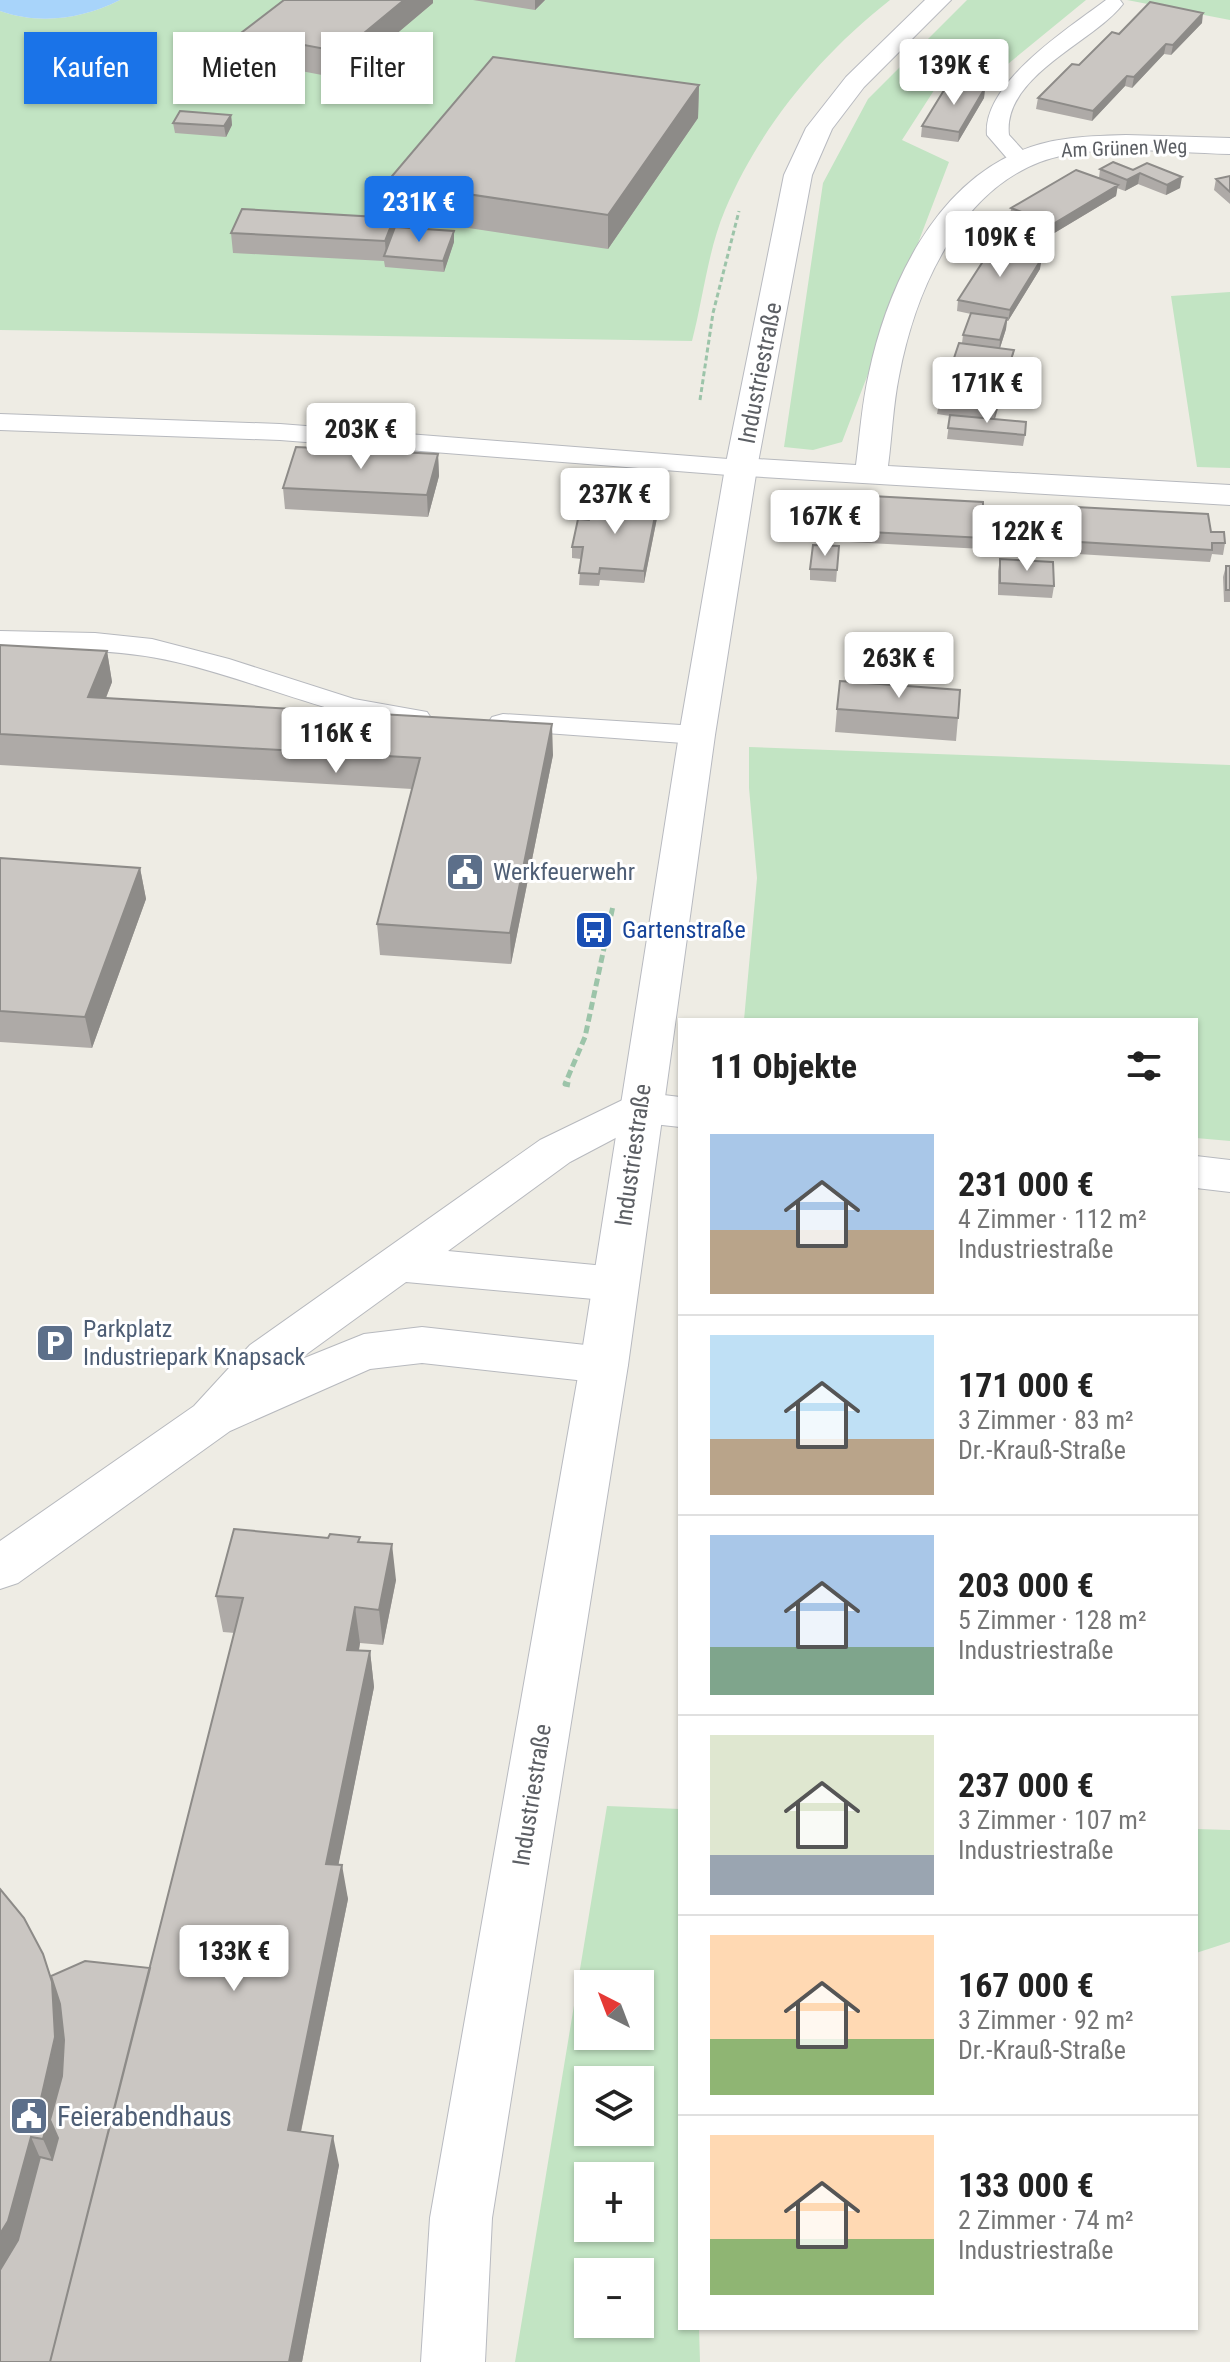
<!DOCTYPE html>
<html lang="de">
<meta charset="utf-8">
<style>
:root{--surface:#fff;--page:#f2f2f2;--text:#222;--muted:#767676;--line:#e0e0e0;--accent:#1a73e8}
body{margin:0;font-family:"Roboto Condensed",sans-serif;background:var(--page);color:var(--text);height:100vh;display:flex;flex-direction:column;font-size:30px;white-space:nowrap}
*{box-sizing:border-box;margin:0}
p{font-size:26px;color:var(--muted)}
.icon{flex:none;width:44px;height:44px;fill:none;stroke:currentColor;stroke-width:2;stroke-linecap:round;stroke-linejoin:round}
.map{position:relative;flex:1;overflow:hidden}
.drawer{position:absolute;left:678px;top:1018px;width:520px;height:1312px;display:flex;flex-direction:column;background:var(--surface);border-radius:0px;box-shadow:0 2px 6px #0004}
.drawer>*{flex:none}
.banner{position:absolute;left:24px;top:32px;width:534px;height:72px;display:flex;gap:16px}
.needle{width:52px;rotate:318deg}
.fabs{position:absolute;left:574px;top:1970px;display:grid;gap:16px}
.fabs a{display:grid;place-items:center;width:80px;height:80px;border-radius:0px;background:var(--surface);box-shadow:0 2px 6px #0004;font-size:40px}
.price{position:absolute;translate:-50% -68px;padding:0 18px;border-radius:8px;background:#fff;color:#222;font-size:26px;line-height:52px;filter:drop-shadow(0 2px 4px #0008)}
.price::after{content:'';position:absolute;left:50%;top:48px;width:24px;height:18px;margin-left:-12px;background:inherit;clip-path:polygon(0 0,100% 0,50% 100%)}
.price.selected{background:var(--accent);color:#fff}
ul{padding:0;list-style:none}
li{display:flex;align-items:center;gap:24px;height:200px;padding:0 32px}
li+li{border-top:2px solid var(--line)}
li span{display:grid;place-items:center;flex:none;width:224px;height:160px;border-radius:0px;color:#555}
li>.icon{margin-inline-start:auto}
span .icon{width:96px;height:96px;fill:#fffc;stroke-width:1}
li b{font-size:34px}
h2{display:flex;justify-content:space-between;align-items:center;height:96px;padding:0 32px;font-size:34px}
.pill{padding:0 28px;border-radius:0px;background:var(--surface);box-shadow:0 2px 6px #0004;font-size:28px;line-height:72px}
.pill.selected{background:var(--accent);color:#fff}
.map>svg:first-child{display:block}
.green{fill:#c2e4c3;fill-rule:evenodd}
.water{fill:#a8d4fa}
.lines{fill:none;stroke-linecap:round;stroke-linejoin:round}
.lane-casing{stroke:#b7b9be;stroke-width:2}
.street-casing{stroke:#b7b9be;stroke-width:2}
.secondary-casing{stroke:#b8bac0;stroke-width:2}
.path-far1{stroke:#9cc4a9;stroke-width:3;stroke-dasharray:5 3;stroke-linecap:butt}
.path{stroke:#9cc4a9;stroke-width:5;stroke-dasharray:8 4;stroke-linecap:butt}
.lane{fill:#fff;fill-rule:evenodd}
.street{fill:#fff;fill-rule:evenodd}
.secondary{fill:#fff;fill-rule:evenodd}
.wall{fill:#aeaaa7}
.shaded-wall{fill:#8d8b88}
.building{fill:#cac6c2;stroke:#8d8b88;stroke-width:2}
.labels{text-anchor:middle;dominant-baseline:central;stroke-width:6;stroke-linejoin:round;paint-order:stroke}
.far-street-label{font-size:20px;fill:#5c5f64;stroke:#fff}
.street-label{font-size:24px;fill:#5c5f64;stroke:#fff}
.service-label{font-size:24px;fill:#4e5e75;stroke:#fff;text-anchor:start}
.transit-label{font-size:24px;fill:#164399;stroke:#fff;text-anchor:start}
.near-service-label{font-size:28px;fill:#4e5e75;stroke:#fff;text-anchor:start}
</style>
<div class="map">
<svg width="1230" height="2362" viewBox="0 0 1230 2362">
<rect width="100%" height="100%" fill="#eeece4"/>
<path class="green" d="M120,0H890C820,55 760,127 725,210C708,250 703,299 692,341L0,330V11C40,25 82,19 120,0Z
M967,0H1086L981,86L940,81L902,140L949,162L842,442L813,450L784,447L823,183L868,99Z
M1127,0H1230V20Z
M1230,292V468L1197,467L1171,296Z
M749,747L1230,765V1141L1196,1138V1020H744L757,878L749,788Z
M607,1806L680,1809V2328H699L700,2362H515ZM640,1984V2036H588V1984ZM588,2080H640V2132H588ZM640,2176V2228H588V2176ZM640,2272V2324H588V2272Z
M1196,1829L1230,1830V1942L1196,1953Z"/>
<path class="water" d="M0,0H120C82,19 40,25 0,11Z"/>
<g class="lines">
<defs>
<path id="lane" d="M1106,0H1120L1123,4C1094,42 1002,76 1009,135L1031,159L1028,164H1012L987,135C982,83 1069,28 1106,0Z
M0,414L280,424L741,460L750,462L754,468L750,474L741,476L280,440L0,430Z
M0,631L95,633L152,639L229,659L354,699L427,712L431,718L427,724L416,727C332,717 257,681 176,662C118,648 59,650 0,649Z
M503,714L697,726L708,729L712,735L708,741L697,744L492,729L488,723L492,717Z"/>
<path id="street" d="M1126,135L1230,138V154C1176,153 1119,145 1065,155C966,174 916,285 899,376C893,405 892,436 888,466L1230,485V505L730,475L725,468L730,461L741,458L856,465C860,434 862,403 869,373C887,288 933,188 1018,152C1051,137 1090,136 1126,135Z
M639,1092L680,1097V1127L644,1123L570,1162L448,1251L616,1267L632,1272L639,1284L632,1296L616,1301L406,1282L297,1361L364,1334L422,1327L604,1347L621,1352L628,1365L621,1378L604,1383L422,1363L370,1369L230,1431L18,1583L0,1589V1541L194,1406L250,1345L540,1140Z
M1196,1156L1230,1160V1192L1196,1188Z"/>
<path id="secondary" d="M925,0H951L864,87L832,129L812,175L757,468L715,735L628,1365L492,2218L485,2362H421L430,2218L580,1365L679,735L725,468L784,175L806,128L846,77Z"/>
</defs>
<use href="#lane" class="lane-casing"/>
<use href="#street" class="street-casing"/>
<use href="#secondary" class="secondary-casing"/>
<path class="path-far1" d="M700,400L713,313L739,211"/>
<path class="path" d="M570,1085L565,1084L585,1037L613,906"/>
<use href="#lane" class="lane"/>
<use href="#street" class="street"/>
<use href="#secondary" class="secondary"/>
</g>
<path class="wall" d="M284,0H433V3L343,79L244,60L241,33Z
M473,0H545L535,10Z
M1202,23L1171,55L1164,54L1132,88L1125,86L1092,121L1036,109L1038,98L1119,34Z
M699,85L698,118L608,249L389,216L387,182Z
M985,88L984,98L958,142L921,137L922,126Z
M231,115L232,125L226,137L175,133L173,123Z
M1100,169L1133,170L1180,188L1166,195L1138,184L1125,191L1117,188L1116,196L1051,235L1047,233L1046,241L1033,257L1040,269L1008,321H1007L1006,329L1000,348L1014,350L1012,361L995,419L1025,435L1023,446L947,439L950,416L937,414L939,403L962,343L963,335L971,314L957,311L958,300L999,250L1000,241L1030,227L1010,219L1011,208L1099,178Z
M1230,176V204L1214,190L1216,179Z
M395,227L454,242L444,272L385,267L384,261L233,253L231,233Z
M438,454L439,476L428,517L285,509L283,488Z
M615,503L657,518L644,583L600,580L599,586L579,585L581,559L572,558V547L589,520Z
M1076,507L1211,532L1225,543L1223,555L1212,554L1210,562L1061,553V535L1062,523L1074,524Z
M837,512L983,519L998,531L996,543L983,542V549L849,542V534H836Z
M839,546L836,582L810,580V569Z
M1000,559L1054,586L1052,598L998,595V571Z
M1226,566H1230V602H1224L1223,577Z
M0,645L107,651L112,682L106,698L553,755L511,964L380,955L377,924L412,789L0,765Z
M837,709L958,718L956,741L835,732Z
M0,858L140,868L146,899L92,1048L0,1042Z
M361,1542L396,1580L383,1645L360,1643L359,1651H370L374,1687L338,1865L348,1899L301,2132L339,2165L302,2362H0L51,1976L150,1968L235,1633L223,1632L216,1596Z"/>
<path class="shaded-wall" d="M404,0H433V3L343,79L341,52Z
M535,0H545L535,10Z
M1203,13L1202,23L1171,55L1173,45Z
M1166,44L1164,54L1132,88L1134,77Z
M1127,76L1125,86L1092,121L1093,111Z
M699,85L698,118L608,249V215Z
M985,88L984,98L958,142L959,132Z
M231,115L232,125L226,137L224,126Z
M1140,173L1138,184L1125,191L1127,180Z
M1182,177L1180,188L1166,195L1167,185Z
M1118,185L1116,196L1051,235L1053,224Z
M394,218L395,238L386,256L385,241Z
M1047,230L1046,241L1031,259L1033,248Z
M454,231V242L444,272L443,261Z
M1042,258L1040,269L1008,321L1010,310Z
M1007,318L1006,329L999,351L1000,340Z
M1014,350L1012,361L994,421L995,410Z
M438,454L439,476L428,517L427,495Z
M657,506V518L644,583V571Z
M107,651L112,682L94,728L88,697Z
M552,724L553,755L511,964L510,933Z
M140,868L146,899L92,1048L85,1017Z
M392,1544L396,1580L383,1645L379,1610Z
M355,1607L360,1643L352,1685L347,1650Z
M370,1651L374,1687L332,1897L326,1864Z
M342,1865L348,1899L295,2160L288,2130Z
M43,1954L64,2014L62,2147L56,2169L43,2139L37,2116Z
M333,2136L339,2165L302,2362H289Z
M31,2137L44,2167L22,2249L0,2286V2234Z"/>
<path class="building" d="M284,0H404L341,52L241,33Z
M1150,2L1203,13L1173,45L1166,44L1134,77L1127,76L1093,111L1038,98L1072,64L1079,65L1112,32L1119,34Z
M493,57L699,85L608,215L387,182Z
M949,82L985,88L959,132L922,126Z
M180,111L231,115L224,126L173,123Z
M1113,162L1133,170L1147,163L1182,177L1167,185L1140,173L1127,180L1100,169Z
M1076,170L1118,185L1053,224L1011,208Z
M1230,176V192L1216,179Z
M242,209L394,218L385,241L231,233Z
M1014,223L1047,230L1033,248L1000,241Z
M395,227L454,231L443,261L384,256Z
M991,249L1042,258L1010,310L958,300Z
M971,313L1007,318L1000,340L963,335Z
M959,343L1014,350L995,410L939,403Z
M950,415L1026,422L1025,435L948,428Z
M296,447L438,454L427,495L283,488Z
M852,495L983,502V519L997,520L998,531L983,530L984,538L850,531V523L837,522V512H851Z
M597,496L615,497L614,503L657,506L644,571L600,568L599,574L579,573L583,547H572L578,519L589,520Z
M1076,507L1208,514L1211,532H1224L1225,543H1212V550L1063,541L1062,523L1076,524Z
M813,545L839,546L837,570L810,569Z
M1000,559L1053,562L1054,586L1000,583Z
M1226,566H1230V590H1226Z
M0,645L107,651L88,697L552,724L510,933L377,924L420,758L0,734Z
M840,681L960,690L958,718L837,709Z
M0,858L140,868L85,1017L0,1011Z
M234,1529L328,1538L330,1534L360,1537L358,1542L392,1544L379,1610L355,1607L347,1650L370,1651L326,1864L342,1865L288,2130L333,2136L289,2362H50L243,1598L216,1596Z
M0,1889L24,1918L43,1954L52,1982L55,2037L37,2116L49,2117L43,2139L31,2137L8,2221L0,2234Z
M85,1961L150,1968L50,2362H0V2270L18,2240L40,2157L52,2160L58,2138L50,2120L62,2076L64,2040L60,2004L51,1976Z"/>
<defs>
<symbol id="civic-square" viewBox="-11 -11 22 22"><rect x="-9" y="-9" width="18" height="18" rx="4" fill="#5c6f8a" stroke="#fff"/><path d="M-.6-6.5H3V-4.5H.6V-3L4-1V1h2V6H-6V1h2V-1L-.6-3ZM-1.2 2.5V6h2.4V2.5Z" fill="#fff"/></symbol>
<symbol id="bus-square" viewBox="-11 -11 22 22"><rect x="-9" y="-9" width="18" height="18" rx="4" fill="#1a4fb4" stroke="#fff"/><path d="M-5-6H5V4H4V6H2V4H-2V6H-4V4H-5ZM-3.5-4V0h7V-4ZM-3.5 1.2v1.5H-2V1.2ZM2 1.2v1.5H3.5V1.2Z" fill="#fff"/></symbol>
<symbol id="parking-square" viewBox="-11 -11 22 22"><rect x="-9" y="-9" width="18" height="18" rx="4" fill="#5c6f8a" stroke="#fff"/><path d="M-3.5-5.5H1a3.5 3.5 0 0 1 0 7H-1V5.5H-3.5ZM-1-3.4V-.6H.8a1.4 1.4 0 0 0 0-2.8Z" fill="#fff"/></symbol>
</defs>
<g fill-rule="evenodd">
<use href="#civic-square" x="443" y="850" width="44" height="44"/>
<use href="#bus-square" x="572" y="908" width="44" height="44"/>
<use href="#parking-square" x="33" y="1321" width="44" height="44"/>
<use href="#civic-square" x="7" y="2094" width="44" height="44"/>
</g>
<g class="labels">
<g class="far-street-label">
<text transform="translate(1124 148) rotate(-2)">Am Grünen Weg</text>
</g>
<g class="street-label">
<text transform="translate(760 373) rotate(-79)">Industriestraße</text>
<text transform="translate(633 1155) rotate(-82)">Industriestraße</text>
<text transform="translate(532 1795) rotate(-81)">Industriestraße</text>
</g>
<g class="service-label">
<text x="493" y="872">Werkfeuerwehr</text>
<text x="83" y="1329">Parkplatz<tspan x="83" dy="28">Industriepark Knapsack</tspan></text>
</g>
<g class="transit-label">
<text x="622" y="930">Gartenstraße</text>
</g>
<g class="near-service-label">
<text x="57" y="2116">Feierabendhaus</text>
</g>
</g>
</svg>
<div class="fabs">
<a><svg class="needle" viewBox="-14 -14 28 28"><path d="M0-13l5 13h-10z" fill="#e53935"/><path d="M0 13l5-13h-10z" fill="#767676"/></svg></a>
<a><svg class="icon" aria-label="layers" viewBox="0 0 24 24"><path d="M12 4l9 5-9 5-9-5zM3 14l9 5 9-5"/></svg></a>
<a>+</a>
<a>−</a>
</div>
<b class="price" style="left:954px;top:107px">139K €</b>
<b class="price selected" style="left:419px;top:244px">231K €</b>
<b class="price" style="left:1000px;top:279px">109K €</b>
<b class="price" style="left:987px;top:425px">171K €</b>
<b class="price" style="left:361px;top:471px">203K €</b>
<b class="price" style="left:615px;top:536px">237K €</b>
<b class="price" style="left:825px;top:558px">167K €</b>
<b class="price" style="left:1027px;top:573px">122K €</b>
<b class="price" style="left:899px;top:700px">263K €</b>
<b class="price" style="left:336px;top:775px">116K €</b>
<b class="price" style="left:234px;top:1993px">133K €</b>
<div class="banner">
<a class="pill selected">Kaufen</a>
<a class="pill">Mieten</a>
<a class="pill">Filter</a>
</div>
<section class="drawer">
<h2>11 Objekte<svg class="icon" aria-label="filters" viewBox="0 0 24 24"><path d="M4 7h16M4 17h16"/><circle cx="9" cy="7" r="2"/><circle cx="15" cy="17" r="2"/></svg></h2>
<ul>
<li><span style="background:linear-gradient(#a9c7e8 60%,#b9a48a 0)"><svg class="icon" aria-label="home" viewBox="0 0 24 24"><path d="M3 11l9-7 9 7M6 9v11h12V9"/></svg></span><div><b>231 000 €</b><p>4 Zimmer · 112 m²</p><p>Industriestraße</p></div></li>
<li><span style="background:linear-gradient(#bfe0f5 65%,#b9a48a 0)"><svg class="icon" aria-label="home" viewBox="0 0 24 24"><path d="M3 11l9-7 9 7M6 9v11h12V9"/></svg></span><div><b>171 000 €</b><p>3 Zimmer · 83 m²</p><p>Dr.-Krauß-Straße</p></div></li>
<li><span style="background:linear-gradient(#a9c7e8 70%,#7fa58c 0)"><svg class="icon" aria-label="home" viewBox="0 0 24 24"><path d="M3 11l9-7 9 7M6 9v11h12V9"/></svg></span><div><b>203 000 €</b><p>5 Zimmer · 128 m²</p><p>Industriestraße</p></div></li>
<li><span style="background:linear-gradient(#dfe7d0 75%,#9aa5b1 0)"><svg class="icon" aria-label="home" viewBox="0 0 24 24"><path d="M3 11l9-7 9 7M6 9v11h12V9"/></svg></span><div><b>237 000 €</b><p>3 Zimmer · 107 m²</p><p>Industriestraße</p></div></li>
<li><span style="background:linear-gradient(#ffd9b3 65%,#8fb573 0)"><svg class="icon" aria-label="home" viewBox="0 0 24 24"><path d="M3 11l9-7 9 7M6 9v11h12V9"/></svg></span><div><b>167 000 €</b><p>3 Zimmer · 92 m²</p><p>Dr.-Krauß-Straße</p></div></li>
<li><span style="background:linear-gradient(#ffd9b3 65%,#8fb573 0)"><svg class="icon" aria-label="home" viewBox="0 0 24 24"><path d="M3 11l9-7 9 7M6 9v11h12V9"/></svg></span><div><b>133 000 €</b><p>2 Zimmer · 74 m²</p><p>Industriestraße</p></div></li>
</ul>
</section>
</div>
